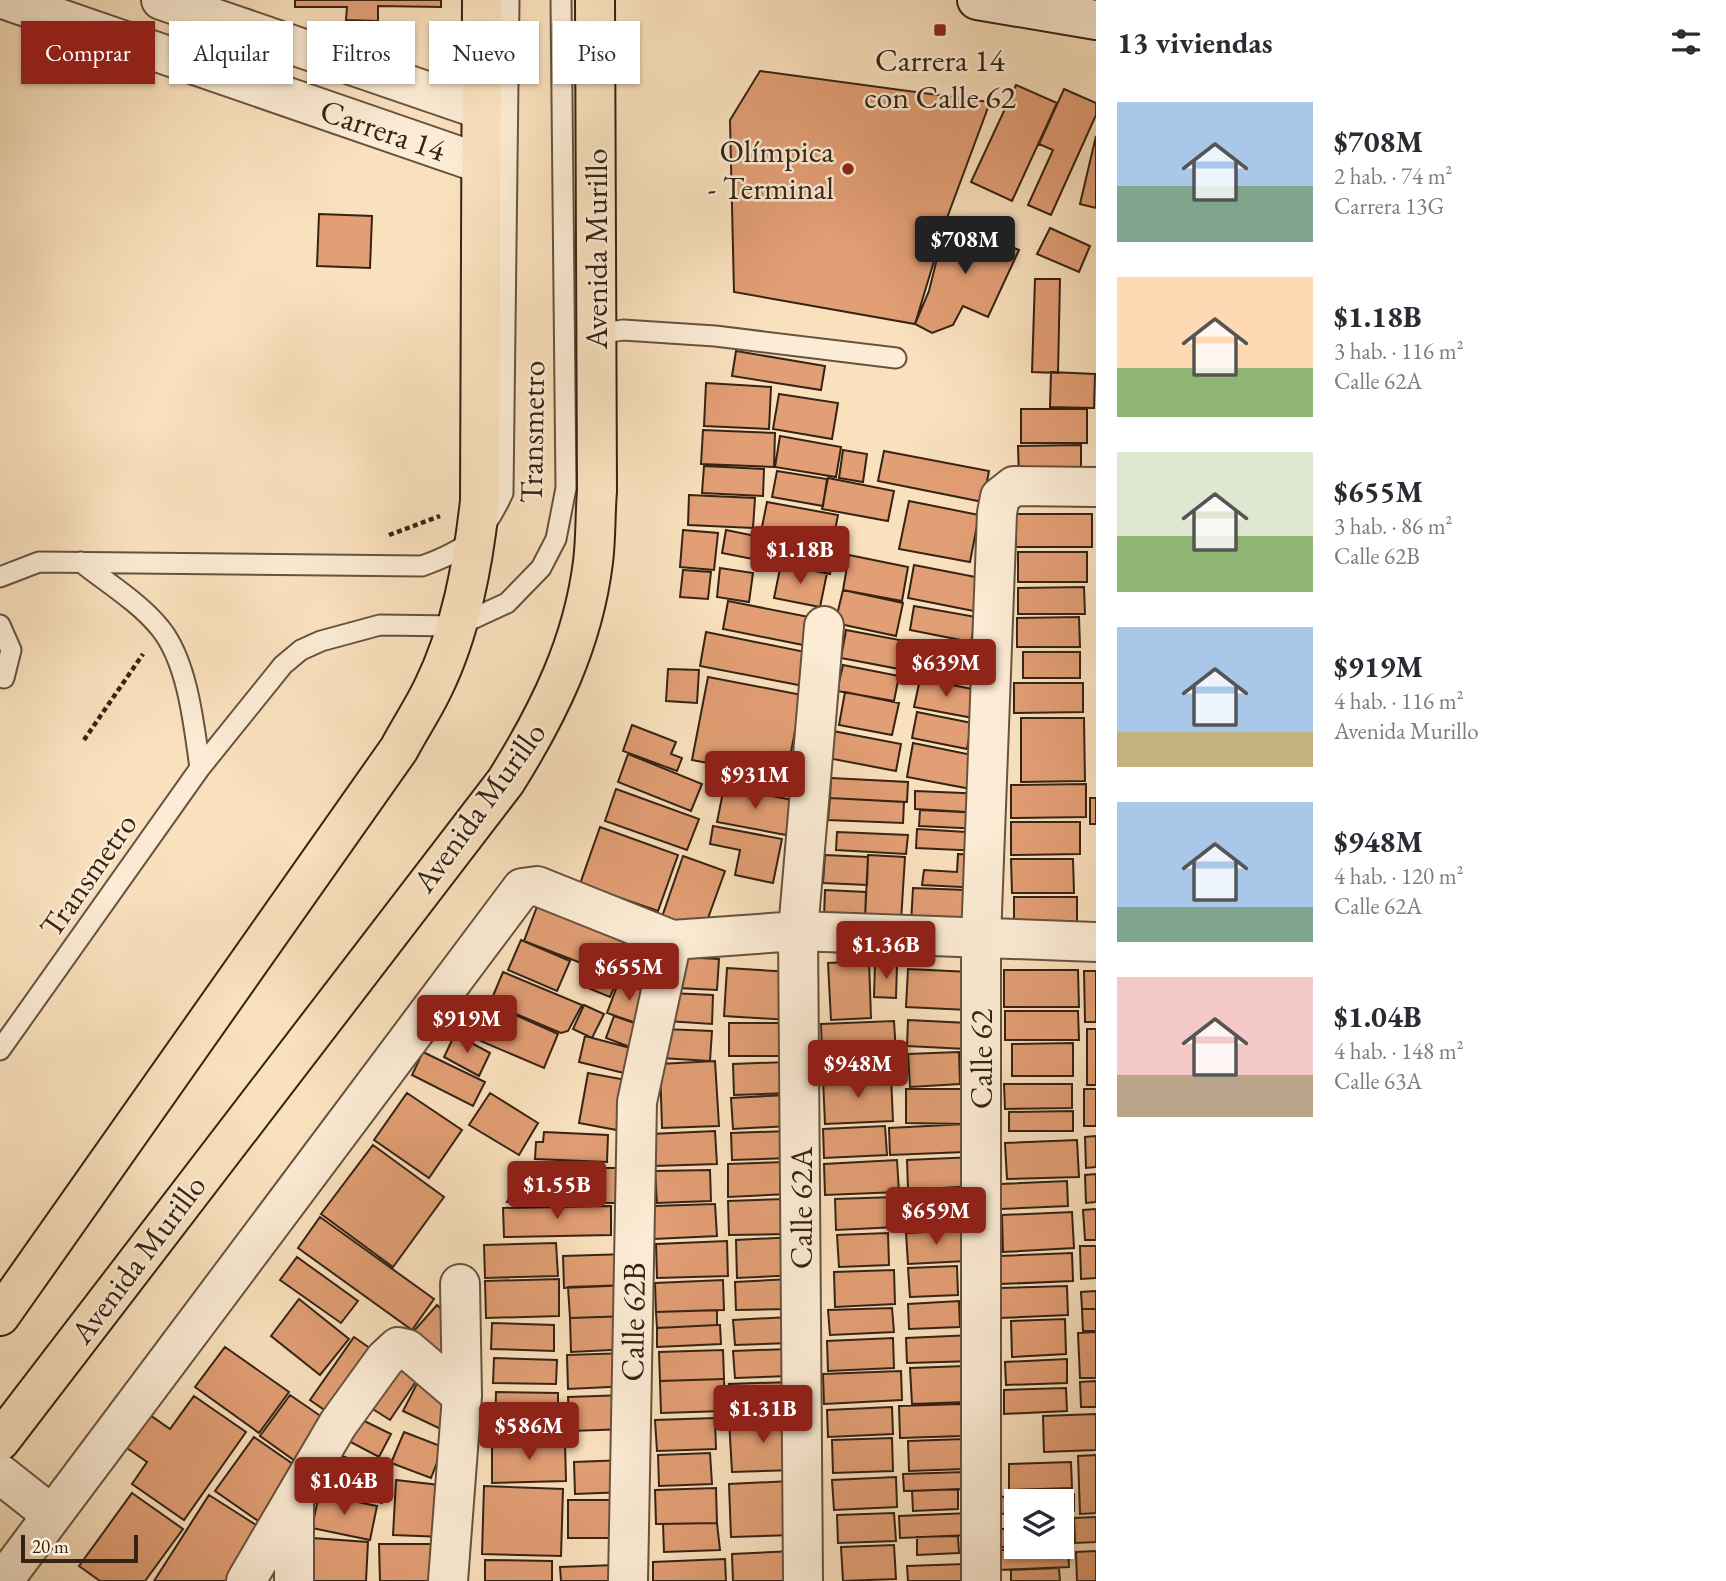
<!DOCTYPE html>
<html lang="es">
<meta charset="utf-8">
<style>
:root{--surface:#fff;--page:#f7f7f7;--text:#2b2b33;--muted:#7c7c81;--accent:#8f2418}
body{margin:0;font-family:"EB Garamond",serif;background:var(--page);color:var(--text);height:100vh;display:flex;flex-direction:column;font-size:26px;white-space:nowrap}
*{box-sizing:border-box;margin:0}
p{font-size:23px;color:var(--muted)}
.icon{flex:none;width:38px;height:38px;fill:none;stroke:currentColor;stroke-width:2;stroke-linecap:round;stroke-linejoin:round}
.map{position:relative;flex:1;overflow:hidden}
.sheet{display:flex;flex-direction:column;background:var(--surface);width:630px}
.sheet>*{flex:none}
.hud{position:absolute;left:21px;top:21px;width:665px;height:63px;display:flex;gap:14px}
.tools{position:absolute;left:1004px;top:1489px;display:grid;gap:14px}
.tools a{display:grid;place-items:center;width:70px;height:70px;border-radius:0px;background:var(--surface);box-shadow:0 2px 5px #0004;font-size:35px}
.scale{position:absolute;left:21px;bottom:18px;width:117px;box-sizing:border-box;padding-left:7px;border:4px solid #352314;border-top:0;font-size:19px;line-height:24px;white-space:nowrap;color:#352314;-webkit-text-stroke:5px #fcecd5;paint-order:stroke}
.price{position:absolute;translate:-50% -60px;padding:0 16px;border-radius:7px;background:var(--accent);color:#fff;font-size:23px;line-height:46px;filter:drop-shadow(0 2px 4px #0008)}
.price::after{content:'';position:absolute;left:50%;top:42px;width:21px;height:16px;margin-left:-10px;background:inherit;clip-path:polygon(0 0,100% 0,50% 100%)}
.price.on{background:#222;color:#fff}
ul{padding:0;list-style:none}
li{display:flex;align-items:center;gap:21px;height:175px;padding:0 21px}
li span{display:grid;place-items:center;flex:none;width:196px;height:140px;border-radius:0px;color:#555}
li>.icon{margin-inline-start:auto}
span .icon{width:84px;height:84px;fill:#fffc;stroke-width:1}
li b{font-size:30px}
h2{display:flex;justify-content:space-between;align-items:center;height:84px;padding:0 21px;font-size:30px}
.chip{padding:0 24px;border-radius:0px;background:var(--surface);box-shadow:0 2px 5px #0004;font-size:24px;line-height:63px}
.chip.on{background:var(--accent);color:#fff}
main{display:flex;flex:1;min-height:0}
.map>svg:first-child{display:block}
.building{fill:#e29e74;stroke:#352314;stroke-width:2}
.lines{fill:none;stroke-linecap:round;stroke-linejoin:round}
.lane-casing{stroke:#66523e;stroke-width:23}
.street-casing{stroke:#66523e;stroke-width:42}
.secondary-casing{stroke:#352314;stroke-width:42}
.primary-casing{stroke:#352314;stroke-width:42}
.path{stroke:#352314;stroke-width:4.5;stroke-dasharray:5 3.5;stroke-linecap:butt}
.lane{stroke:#fcecd5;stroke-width:19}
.street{stroke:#fcecd5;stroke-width:38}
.secondary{stroke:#fcecd5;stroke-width:38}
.primary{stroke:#fae1be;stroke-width:38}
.poi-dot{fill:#8f2418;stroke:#fcecd5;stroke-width:2.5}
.labels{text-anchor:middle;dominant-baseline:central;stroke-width:5;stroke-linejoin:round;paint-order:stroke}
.poi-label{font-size:32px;fill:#352314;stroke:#fcecd5}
.street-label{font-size:32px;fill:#352314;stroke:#fcecd5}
</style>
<main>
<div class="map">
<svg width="1096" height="1581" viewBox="0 0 1096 1581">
<rect width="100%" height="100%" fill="#fae1be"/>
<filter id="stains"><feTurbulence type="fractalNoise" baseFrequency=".00286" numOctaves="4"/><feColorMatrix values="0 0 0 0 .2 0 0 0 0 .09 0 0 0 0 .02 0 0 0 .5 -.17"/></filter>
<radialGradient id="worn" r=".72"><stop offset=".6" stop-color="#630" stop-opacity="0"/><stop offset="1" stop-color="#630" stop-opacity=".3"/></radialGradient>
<path class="building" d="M295,0H441V7L378,6V21L346,20L347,7H295Z
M760,71L990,102L947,218L915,324L734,292L730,120Z
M1016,85L1057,103L1012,201L971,182Z
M1064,89L1096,103V115L1051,215L1028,205L1053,150L1039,144Z
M1096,136V208L1080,204Z
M319,214L372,216L370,268L317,266Z
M947,218L1019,250L988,317L963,306L953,325L932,333L915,324L929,291Z
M1050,228L1090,246L1079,272L1037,254Z
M1035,279H1060L1058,373L1032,372Z
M736,351L825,366L821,390L732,376Z
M1051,372L1095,374L1094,408L1050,407Z
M706,383L771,387L769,429L704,426Z
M779,394L838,403L832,439L773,429Z
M1021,409H1087V443H1021Z
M703,430L775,433L774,467L701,464Z
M780,436L841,447L836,477L775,467Z
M1081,445V476L1019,478L1018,446Z
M843,450L867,454L863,482L839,478Z
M884,451L989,471L983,502L878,481Z
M704,466L764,469L763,496L702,493Z
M777,471L827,479L823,506L772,497Z
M828,478L894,491L888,521L822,509Z
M689,495L755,498L753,528L688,525Z
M909,501L979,515L970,562L899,549Z
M767,502L838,515L832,546L761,532Z
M1016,514H1092V547H1016Z
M683,530L718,533L714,570L680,567Z
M726,530L834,552L830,574L722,553Z
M1018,552H1087V582H1018Z
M849,555L908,567L902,601L843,590Z
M781,564L827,573L820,607L774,598Z
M914,565L991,580L984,613L908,598Z
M720,568L753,573L749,602L717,597Z
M683,570L711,572L708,599L680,597Z
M1084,587L1085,614H1018V588Z
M843,590L903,603L896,636L835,623Z
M728,601L819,619L813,647L723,629Z
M914,606L976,617L971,642L910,630Z
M1079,617L1080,647H1017V618Z
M846,630L905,641L899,669L841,658Z
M706,632L815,654L809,687L700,666Z
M922,643L981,654L975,685L916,673Z
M1023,652H1080V678H1023Z
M843,665L899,676L894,701L837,691Z
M668,669L699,670L697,703L666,701Z
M708,677L802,695L786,778L692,760Z
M920,679L978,690L973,718L914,707Z
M1014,683H1083V712L1014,713Z
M845,692L899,703L892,735L839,725Z
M917,712L972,723L967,749L912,738Z
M1021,718H1084L1085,781L1021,782Z
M632,725L676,742L671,754L682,758L677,771L623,751Z
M833,731L901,744L896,771L828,758Z
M913,743L977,756L971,789L907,777Z
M628,754L702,784L691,811L618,782Z
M831,778L908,782L907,802L830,798Z
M1086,784V817L1011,818V785Z
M724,787L793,800L786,835L717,822Z
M616,789L699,819L687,850L605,821Z
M915,791L986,794L984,813L915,809Z
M830,798L904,802L903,823L828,820Z
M1090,798H1096V824H1090Z
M920,810L983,813L982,829L919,826Z
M1011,822H1080V854L1011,855Z
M713,826L782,839L773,883L735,875L740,850L710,844Z
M600,827L678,855L658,911L580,884Z
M917,829L982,833L981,851L916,848Z
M837,832L908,835L906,854L836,850Z
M958,854L982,855L981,888L922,885L924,870L957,872Z
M825,855L868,857L867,885L823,883Z
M868,855L905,857L901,921L865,919Z
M683,856L725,871L703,932L662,917Z
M1011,859H1073L1074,893H1012Z
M913,888L966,890L965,926L911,923Z
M825,890L866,892L865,919L824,917Z
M1014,897H1077V936L1014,937Z
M538,904L645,945L630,982L524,941Z
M521,940L570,961L557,991L508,970Z
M645,945L665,952L651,989L632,982Z
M680,957L719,959L717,990L678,988Z
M869,961L871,1018L831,1020L828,963Z
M875,964H897L896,998L874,997Z
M591,967L618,978L610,997L583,986Z
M727,968L792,972L789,1020L724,1016Z
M908,969L970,972L968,1010L906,1007Z
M1004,970H1078L1079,1007H1004Z
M1084,971H1096V1022H1085Z
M503,972L582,1005L568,1031L561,1033L490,1003Z
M619,981L650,993L639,1024L607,1013Z
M669,993L713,995L712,1024L667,1021Z
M484,1001L558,1034L544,1068L469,1036Z
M584,1005L604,1014L592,1038L573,1029Z
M1005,1011H1078L1079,1040H1005Z
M614,1016L646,1027L638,1050L606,1038Z
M908,1020L968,1023L966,1049L907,1046Z
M894,1021L897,1070L823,1073L821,1024Z
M729,1023H786V1056H729Z
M662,1029L712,1031L710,1061L661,1058Z
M1087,1029H1096V1085H1087Z
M455,1034L490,1053L479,1076L444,1057Z
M585,1036L638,1050L632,1075L579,1062Z
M1073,1043V1076H1012V1044Z
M423,1052L485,1082L473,1106L412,1075Z
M959,1052L960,1084L910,1087L908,1054Z
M715,1061L719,1126L662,1128L660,1064Z
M788,1062L789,1093L734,1095L733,1064Z
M588,1073L632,1081L622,1131L579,1123Z
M891,1076L893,1121L825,1124L823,1079Z
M1004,1084H1072V1108L1005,1109Z
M906,1089H966V1124L906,1123Z
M1084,1089H1096V1126H1084Z
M407,1093L462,1130L429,1178L374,1140Z
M490,1093L538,1123L519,1155L469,1125Z
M788,1095L789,1126L733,1129L731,1098Z
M1073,1111V1131H1009V1112Z
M966,1124L965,1152L890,1155L889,1128Z
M885,1126L887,1155L824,1158L823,1129Z
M715,1131L717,1164L653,1166L651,1134Z
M788,1131L789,1158L732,1160L731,1133Z
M544,1132L608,1135L607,1162L535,1159L536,1142H543Z
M1096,1136V1167L1086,1168L1085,1137Z
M1077,1140L1079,1177L1007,1179L1005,1143Z
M373,1145L444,1197L393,1267L321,1214Z
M975,1157L976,1186L908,1190L907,1160Z
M897,1160L899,1192L825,1195L824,1164Z
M786,1162L788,1194L728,1197V1164Z
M524,1168H617V1203L507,1202Z
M710,1170L711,1201L657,1203L655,1171Z
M1096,1174V1202L1086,1203L1085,1175Z
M1067,1181L1068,1206L1001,1209L1000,1184Z
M896,1197L897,1227L836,1230L835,1199Z
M968,1197L969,1222L910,1224V1199Z
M784,1199L786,1234L729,1235L728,1201Z
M715,1204L717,1236L654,1239L653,1206Z
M611,1206V1235L504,1237L503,1208Z
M1096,1209V1240H1085L1083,1210Z
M1072,1212L1074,1248L1003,1252L1002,1215Z
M320,1217L434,1299L412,1330L298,1248Z
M965,1230L966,1261L908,1264L906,1233Z
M888,1233L889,1265L839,1267L837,1235Z
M795,1237L797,1275L737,1278L736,1240Z
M727,1241L728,1276L657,1278L656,1244Z
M556,1243L558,1276L485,1278L484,1245Z
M1080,1246H1096V1278L1081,1279Z
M1072,1253L1073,1281L1001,1284L1000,1256Z
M628,1254L630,1285L564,1288L563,1256Z
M297,1257L358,1301L341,1323L280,1280Z
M957,1266L958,1295L910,1297L908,1268Z
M894,1270L895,1304L835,1307L834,1272Z
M559,1279V1316L486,1318L485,1281Z
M790,1279L791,1309L736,1310L735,1282Z
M723,1280L724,1310L656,1312L655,1283Z
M629,1285L630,1316L570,1318L568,1287Z
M1067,1286L1068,1315L1000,1318L999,1288Z
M1096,1291V1309H1082L1081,1292Z
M299,1299L349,1339L320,1375L271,1336Z
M959,1301L960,1327L909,1329L908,1304Z
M437,1305L459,1326V1374L413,1332Z
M892,1308L894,1332L830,1335L828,1310Z
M1082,1309H1096V1331H1083Z
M717,1310V1325L657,1328L656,1312Z
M630,1316L631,1349L571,1352L570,1318Z
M790,1317L791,1343L735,1345L733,1320Z
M1065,1319L1066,1354L1012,1357L1011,1321Z
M492,1323L554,1325V1351L491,1349Z
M717,1325H720L721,1344L657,1347V1328Z
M1096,1332V1378H1080L1078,1333Z
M973,1335L974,1361L907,1363L906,1338Z
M354,1337L381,1356L336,1418L310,1400Z
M893,1338L894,1368L828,1371L827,1341Z
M225,1347L289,1392L259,1433L195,1387Z
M788,1349L789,1376L735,1378L733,1351Z
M723,1350L724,1379L660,1381L659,1352Z
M628,1353L630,1386L568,1389L567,1355Z
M402,1357L423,1371L390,1420L368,1406Z
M494,1358L557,1360L556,1384L493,1383Z
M1067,1359V1383L1006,1385L1005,1362Z
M965,1366L966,1402L912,1404L910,1368Z
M901,1371L902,1400L824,1404L823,1374Z
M423,1372L451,1391L447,1432L403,1411Z
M724,1379L725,1411L661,1413L660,1381Z
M1096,1381V1407H1081L1080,1382Z
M791,1382L793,1413L730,1415L729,1384Z
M1066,1388L1067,1411L1004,1414V1390Z
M496,1392L558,1393V1433L495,1431Z
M290,1395L335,1426L305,1468L260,1436Z
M625,1395L627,1429L570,1431L568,1397Z
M194,1396L246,1432L184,1520L132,1484L147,1462L124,1446L147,1413L170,1429Z
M961,1404L962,1436L900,1438L899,1406Z
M892,1407L893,1434L828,1437L827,1410Z
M1096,1414V1450L1044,1452L1043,1416Z
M352,1415L391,1434L379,1457L341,1437Z
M795,1417L797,1470L732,1472L729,1420Z
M715,1418L716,1449L657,1451L655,1420Z
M404,1432L443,1447L431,1478L391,1463Z
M254,1437L303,1471L264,1525L215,1491Z
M892,1438L893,1471L833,1473L832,1440Z
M963,1439L964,1469L909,1471L908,1441Z
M565,1441L566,1481L492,1483V1443Z
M331,1453L391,1471L382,1503L322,1486Z
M710,1453L712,1484L659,1486L658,1455Z
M1096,1455V1513L1080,1514L1078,1456Z
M625,1460L626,1492L575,1494L574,1462Z
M1071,1462L1072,1488L1009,1490V1464Z
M964,1472L965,1489L904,1491L903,1474Z
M896,1477L897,1507L834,1510L832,1480Z
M396,1480L448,1486L444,1537L393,1535Z
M791,1481L793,1535L731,1537L729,1484Z
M484,1486L563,1489L561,1556L482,1554Z
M716,1488L717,1523L656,1524L655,1490Z
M958,1489V1509L913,1511L912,1491Z
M132,1493L183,1529L145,1581H100L79,1566Z
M319,1494L377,1506L370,1540L312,1528Z
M1074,1494V1511H1062V1502H1017V1513L998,1514V1497Z
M209,1495L264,1530L231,1581H154Z
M568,1500H621L620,1538H568Z
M894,1513L896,1541L838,1543L837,1515Z
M970,1513V1535L900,1538L899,1516Z
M1096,1517V1542L1075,1543L1074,1518Z
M717,1523L720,1550L664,1552L663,1524Z
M1000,1529H1017V1547H1001Z
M958,1536L959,1553L917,1555V1537Z
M298,1537L368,1542L366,1581H295Z
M379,1544H446L444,1581H380Z
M894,1545L896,1579L843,1581L841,1547Z
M1068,1547L1069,1567L998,1570L997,1550Z
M794,1551L795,1581H733L732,1554Z
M1096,1551V1581H1077L1076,1552Z
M725,1559L726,1581H653V1562Z
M485,1560L552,1561V1581H485Z
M965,1564V1581H908L907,1566Z
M616,1565L617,1581H561L560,1567Z
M1059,1568L1060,1581H1011V1570Z"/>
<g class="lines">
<defs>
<path id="lane" d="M597,334L623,330L715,336L896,358
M81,562C107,583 139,602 160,628C188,662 194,726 200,768
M0,577L39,562L422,566C468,549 482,538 503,493L509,0
M0,625L11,650L4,678
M0,1050L200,768L283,665L301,650L321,641L380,625L457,626L507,603L541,568L556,539L566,488L561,0"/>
<path id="street" d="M6,0L482,164
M161,0L482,110
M0,1474L52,1515
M3,1581L522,888L537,886L672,940L798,931L1096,942
M246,1581L338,1424L385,1359L398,1347L407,1349L462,1396
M294,1581V1503
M448,1581L462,1396L460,1284
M628,1581L637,1102L672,940
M803,1581L798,931L824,626
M981,1581V939L997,513L1000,497L1014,486L1096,487"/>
<path id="secondary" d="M977,0L1096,20"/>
<path id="primary" d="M0,1316L399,749C410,728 423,709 433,688C461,631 473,564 480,501L482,0
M0,1441L506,781C549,712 583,643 593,562C596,539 595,515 597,491L595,0"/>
</defs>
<use href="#lane" class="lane-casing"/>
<use href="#street" class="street-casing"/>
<use href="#secondary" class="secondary-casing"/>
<use href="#primary" class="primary-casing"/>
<path class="path" d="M389,535L440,516
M84,740L143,654"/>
<use href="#lane" class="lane"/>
<use href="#street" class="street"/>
<use href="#secondary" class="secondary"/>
<use href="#primary" class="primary"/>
</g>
<g class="poi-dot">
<rect x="933" y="23" width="14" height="14" rx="3.5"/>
<circle cx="848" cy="169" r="7"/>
</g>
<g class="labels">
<g class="poi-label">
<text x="940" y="60">Carrera 14<tspan x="940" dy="37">con Calle 62</tspan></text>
<text x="834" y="151" text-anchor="end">Olímpica<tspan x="834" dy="37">- Terminal</tspan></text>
</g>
<g class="street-label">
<text transform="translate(383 130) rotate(19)">Carrera 14</text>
<text transform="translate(596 249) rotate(-90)">Avenida Murillo</text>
<text transform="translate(532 432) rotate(-89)">Transmetro</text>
<text transform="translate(479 807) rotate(-54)">Avenida Murillo</text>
<text transform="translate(88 875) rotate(-55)">Transmetro</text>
<text transform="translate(981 1059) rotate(-90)">Calle 62</text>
<text transform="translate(801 1208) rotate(-90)">Calle 62A</text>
<text transform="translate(138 1259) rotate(-53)">Avenida Murillo</text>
<text transform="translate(633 1322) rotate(-89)">Calle 62B</text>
</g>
</g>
<rect width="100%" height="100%" filter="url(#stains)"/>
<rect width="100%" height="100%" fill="url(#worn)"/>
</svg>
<div class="tools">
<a><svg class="icon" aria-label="layers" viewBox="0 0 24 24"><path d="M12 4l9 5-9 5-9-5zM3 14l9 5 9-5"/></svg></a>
</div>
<div class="scale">20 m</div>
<b class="price on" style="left:965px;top:276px">$708M</b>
<b class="price" style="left:800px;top:586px">$1.18B</b>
<b class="price" style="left:946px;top:699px">$639M</b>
<b class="price" style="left:755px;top:811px">$931M</b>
<b class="price" style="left:886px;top:981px">$1.36B</b>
<b class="price" style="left:629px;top:1003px">$655M</b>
<b class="price" style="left:467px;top:1055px">$919M</b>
<b class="price" style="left:858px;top:1100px">$948M</b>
<b class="price" style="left:557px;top:1221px">$1.55B</b>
<b class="price" style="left:936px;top:1247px">$659M</b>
<b class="price" style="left:763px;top:1445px">$1.31B</b>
<b class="price" style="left:529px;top:1462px">$586M</b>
<b class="price" style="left:344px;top:1517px">$1.04B</b>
<div class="hud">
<a class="chip on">Comprar</a>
<a class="chip">Alquilar</a>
<a class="chip">Filtros</a>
<a class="chip">Nuevo</a>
<a class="chip">Piso</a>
</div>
</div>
<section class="sheet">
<h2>13 viviendas<svg class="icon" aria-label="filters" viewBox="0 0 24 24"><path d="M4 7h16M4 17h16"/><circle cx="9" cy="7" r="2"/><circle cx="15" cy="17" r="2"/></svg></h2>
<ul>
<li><span style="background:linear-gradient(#a9c7e8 60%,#7fa58c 0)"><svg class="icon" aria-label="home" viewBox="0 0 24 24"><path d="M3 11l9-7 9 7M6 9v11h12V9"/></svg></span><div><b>$708M</b><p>2 hab. · 74 m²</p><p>Carrera 13G</p></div></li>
<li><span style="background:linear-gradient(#ffd9b3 65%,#8fb573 0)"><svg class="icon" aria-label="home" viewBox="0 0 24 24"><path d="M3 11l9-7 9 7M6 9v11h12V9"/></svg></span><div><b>$1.18B</b><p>3 hab. · 116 m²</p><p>Calle 62A</p></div></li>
<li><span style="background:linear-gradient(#dfe7d0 60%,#8fb573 0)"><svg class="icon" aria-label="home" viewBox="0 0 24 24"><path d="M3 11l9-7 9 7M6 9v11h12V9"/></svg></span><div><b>$655M</b><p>3 hab. · 86 m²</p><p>Calle 62B</p></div></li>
<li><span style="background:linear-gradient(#a9c7e8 75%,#c2b280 0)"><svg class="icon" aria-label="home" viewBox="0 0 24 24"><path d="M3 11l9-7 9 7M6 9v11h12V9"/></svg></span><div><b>$919M</b><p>4 hab. · 116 m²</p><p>Avenida Murillo</p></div></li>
<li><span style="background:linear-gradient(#a9c7e8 75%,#7fa58c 0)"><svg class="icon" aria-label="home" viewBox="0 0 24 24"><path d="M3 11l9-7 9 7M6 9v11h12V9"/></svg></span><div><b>$948M</b><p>4 hab. · 120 m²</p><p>Calle 62A</p></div></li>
<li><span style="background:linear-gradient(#f6c9c9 70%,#b9a48a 0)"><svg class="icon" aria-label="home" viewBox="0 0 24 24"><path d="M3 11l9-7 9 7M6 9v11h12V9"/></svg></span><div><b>$1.04B</b><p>4 hab. · 148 m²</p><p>Calle 63A</p></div></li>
</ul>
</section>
</main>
